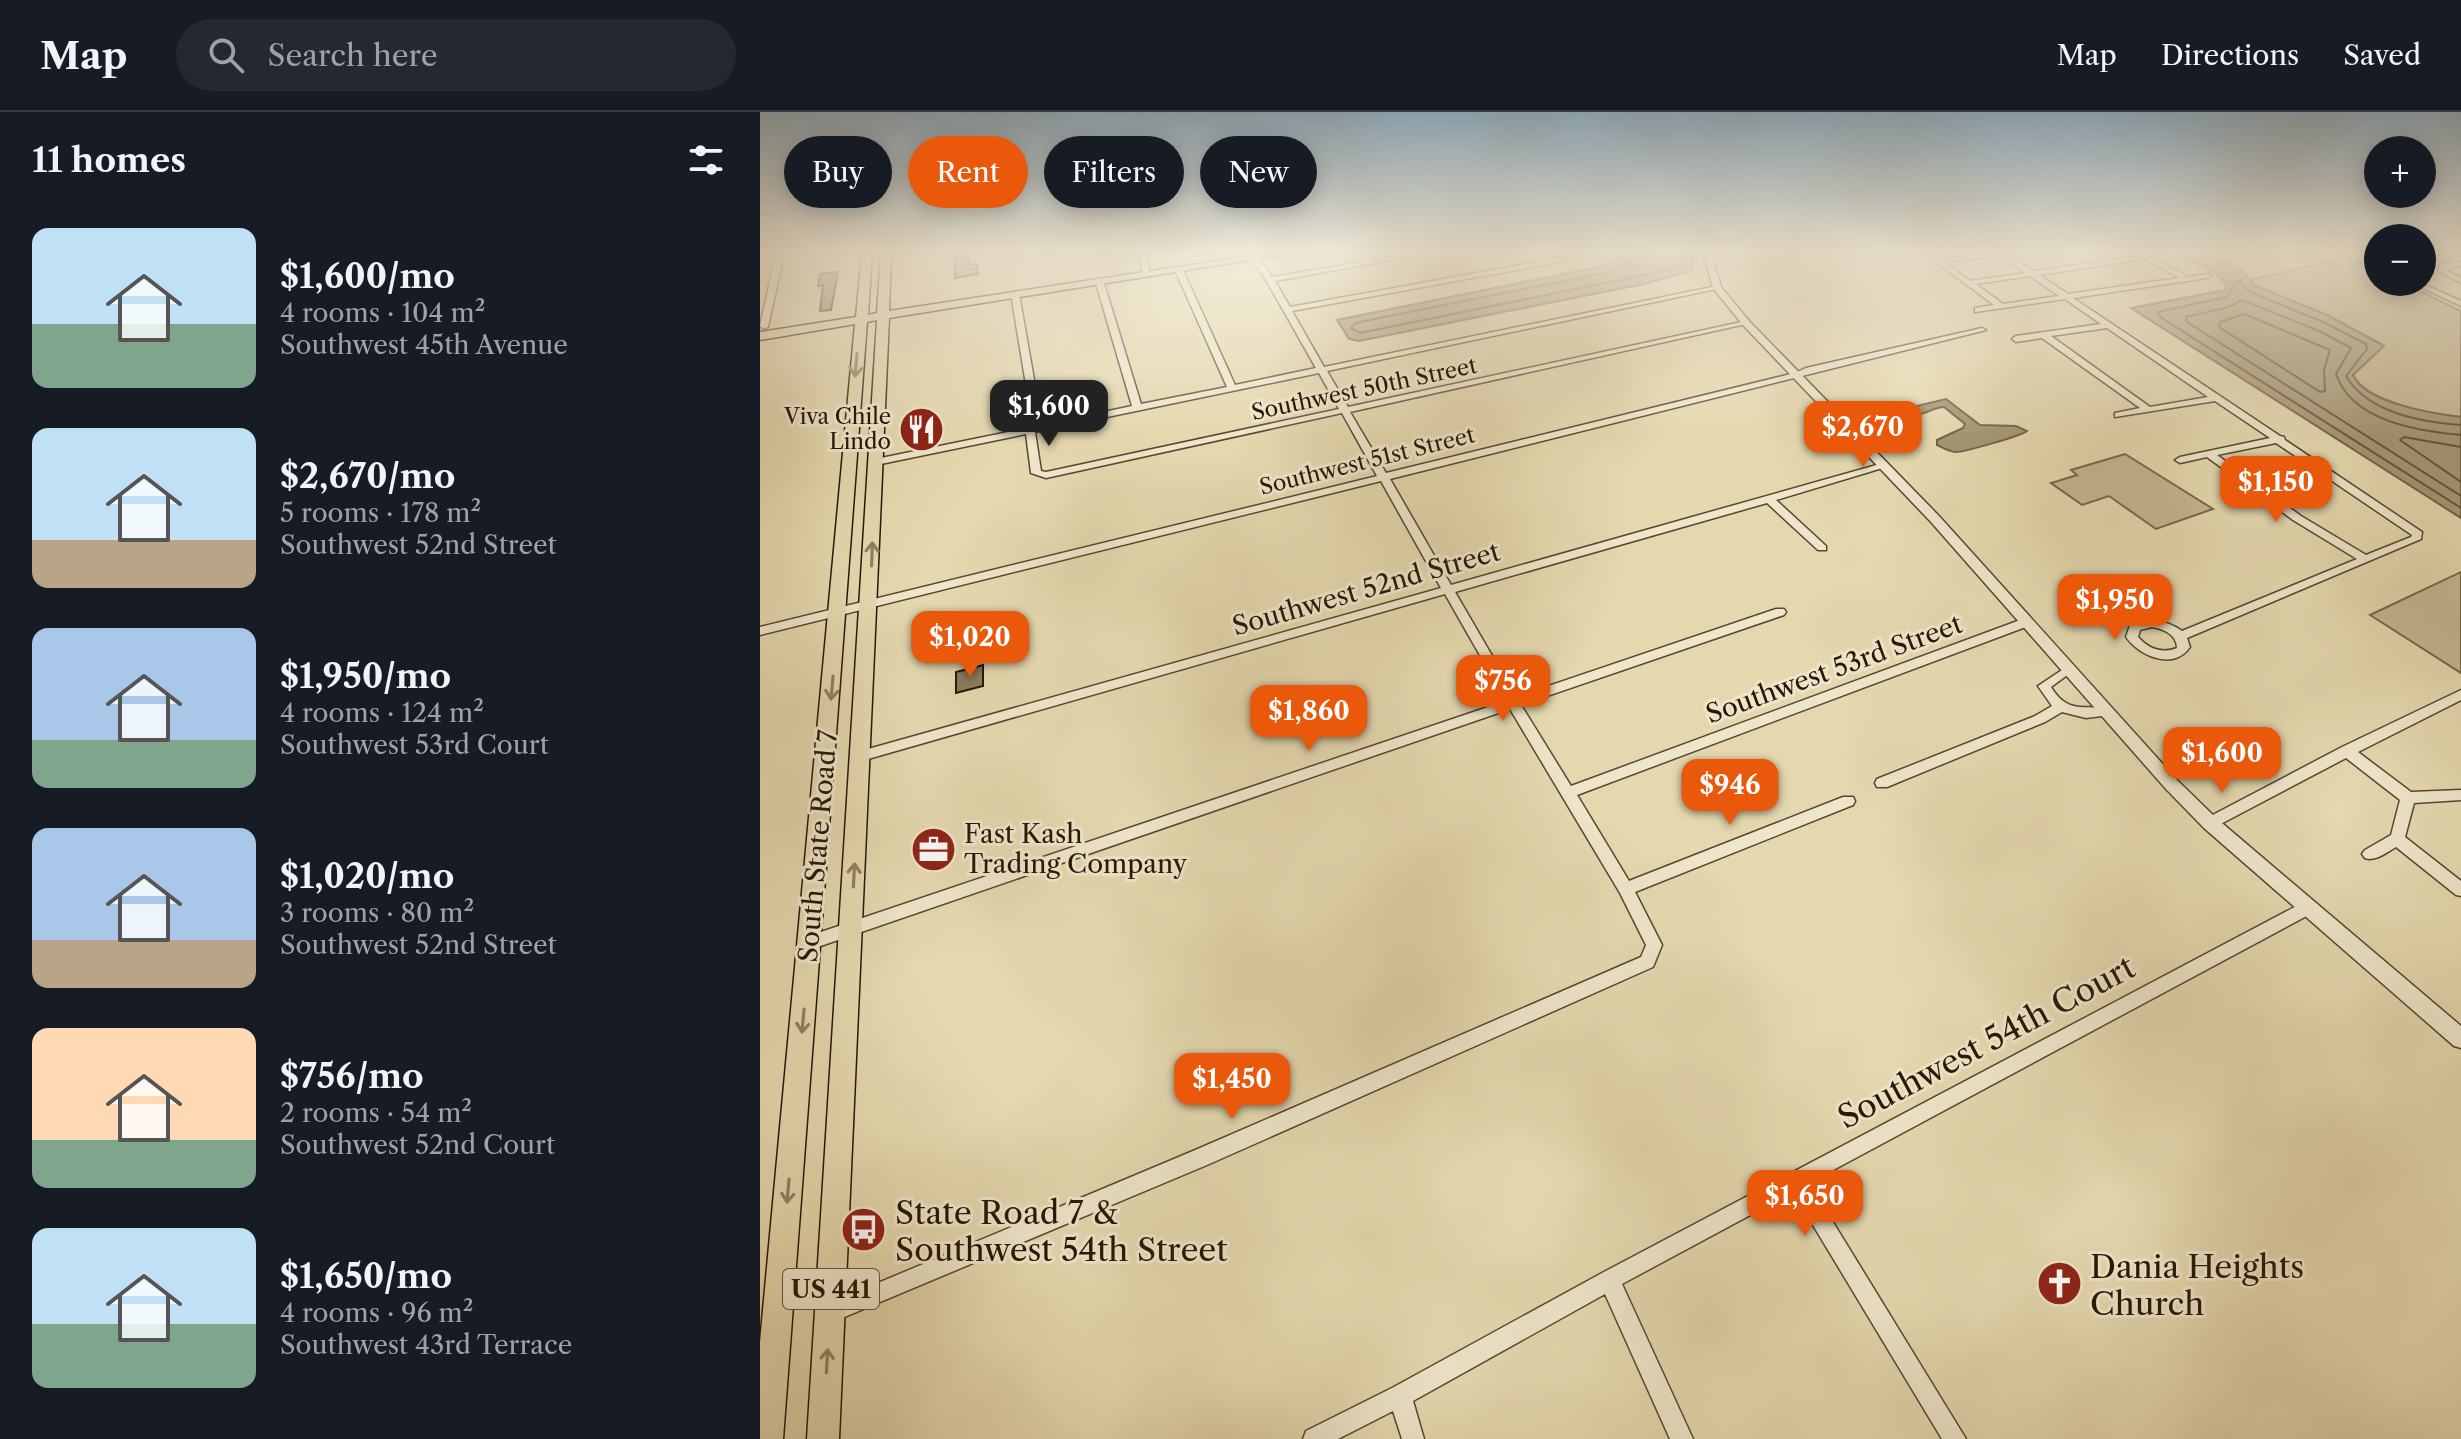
<!DOCTYPE html>
<meta charset="utf-8">
<style>
:root{--surface:#171b24;--page:#242831;--text:#f1f3f6;--muted:#9ea1a6;--line:#363941;--accent:#ea580c}
body{margin:0;font-family:"Libre Caslon Text",serif;background:var(--page);color:var(--text);height:100vh;display:flex;flex-direction:column;font-size:30px;white-space:nowrap}
*{box-sizing:border-box;margin:0}
p{font-size:26px;color:var(--muted)}
.icon{flex:none;width:44px;height:44px;fill:none;stroke:currentColor;stroke-width:2;stroke-linecap:round;stroke-linejoin:round}
.map{position:relative;flex:1;overflow:hidden}
.side{display:flex;flex-direction:column;background:var(--surface);width:760px}
.side>*{flex:none}
.guide{position:absolute;left:24px;top:24px;width:760px;height:72px;display:flex;gap:16px}
.tools{position:absolute;left:1604px;top:24px;display:grid;gap:16px}
.tools a{display:grid;place-items:center;width:72px;height:72px;border-radius:50%;background:var(--surface);box-shadow:0 4px 20px #0003;font-size:40px}
.price{position:absolute;translate:-50% -68px;padding:0 18px;border-radius:16px;background:var(--accent);color:#fff;font-size:26px;line-height:52px;filter:drop-shadow(0 2px 4px #0008)}
.price::after{content:'';position:absolute;left:50%;top:48px;width:24px;height:18px;margin-left:-12px;background:inherit;clip-path:polygon(0 0,100% 0,50% 100%)}
.price.current{background:#222;color:#fff}
ul{padding:0;list-style:none}
li{display:flex;align-items:center;gap:24px;height:200px;padding:0 32px}
li span{display:grid;place-items:center;flex:none;width:224px;height:160px;border-radius:16px;color:#555}
li>.icon{margin-inline-start:auto}
span .icon{width:96px;height:96px;fill:#fffc;stroke-width:1}
li b{font-size:34px}
h2{display:flex;justify-content:space-between;align-items:center;height:96px;padding:0 32px;font-size:34px}
.chip{padding:0 28px;border-radius:36px;background:var(--surface);box-shadow:0 4px 20px #0003;font-size:28px;line-height:72px}
.chip.current{background:var(--accent);color:#fff}
header{display:flex;align-items:center;gap:48px;box-sizing:border-box;height:112px;padding:0 40px;background:var(--surface);border-bottom:2px solid var(--line)}
header strong{font-size:38px}
nav{display:flex;gap:44px;margin-inline-start:auto;font-size:28px}
.search{width:560px;height:72px;background:var(--page);display:flex;align-items:center;gap:20px;box-sizing:border-box;padding:0 28px;border-radius:44px;color:var(--muted);font-size:30px}
main{display:flex;flex:1;min-height:0}
.map>svg:first-child{display:block}
.green{fill:#c5b792;stroke:#77664c;stroke-width:2}
.water{fill:#a59676;stroke:#736349;stroke-width:2}
.lines{fill:none;stroke-linecap:round;stroke-linejoin:round}
.shore{stroke:#67563e;stroke-width:2}
.building{fill:#8b7b5e;stroke:#291606;stroke-width:2}
.minor-casing{stroke:#584630;stroke-width:3}
.tertiary-casing{stroke:#584630;stroke-width:3}
.primary-casing{stroke:#291606;stroke-width:3}
.minor{fill:#eee6cb;fill-rule:evenodd}
.tertiary{fill:#eee6cb;fill-rule:evenodd}
.primary{fill:#e5d8af;fill-rule:evenodd}
.oneway{stroke:#908163}
.labels{text-anchor:middle;dominant-baseline:central;stroke-width:6;stroke-linejoin:round;paint-order:stroke}
.far-street-label{font-size:22px;fill:#291606;stroke:#eee6cb}
.far-poi-label{font-size:22px;fill:#291606;stroke:#eee6cb;text-anchor:end}
.shield{fill:#eee6cb;stroke:#645441;stroke-width:2}
.shield-label{font-size:24px;font-weight:bold;fill:#291606}
.street-label{font-size:26px;fill:#291606;stroke:#eee6cb}
.poi-label{font-size:26px;fill:#291606;stroke:#eee6cb;text-anchor:start}
.near-street-label{font-size:32px;fill:#291606;stroke:#eee6cb}
.near-poi-label{font-size:32px;fill:#291606;stroke:#eee6cb;text-anchor:start}
</style>
<header>
<strong>Map</strong>
<div class="search"><svg class="icon" aria-label="search" viewBox="0 0 24 24"><circle cx="10" cy="10" r="6"/><path d="M15 15l6 6"/></svg>Search here</div>
<nav><a>Map</a><a>Directions</a><a>Saved</a></nav>
</header>
<main>
<section class="side">
<h2>11 homes<svg class="icon" aria-label="filters" viewBox="0 0 24 24"><path d="M4 7h16M4 17h16"/><circle cx="9" cy="7" r="2"/><circle cx="15" cy="17" r="2"/></svg></h2>
<ul>
<li><span style="background:linear-gradient(#bfe0f5 60%,#7fa58c 0)"><svg class="icon" aria-label="home" viewBox="0 0 24 24"><path d="M3 11l9-7 9 7M6 9v11h12V9"/></svg></span><div><b>$1,600/mo</b><p>4 rooms · 104 m²</p><p>Southwest 45th Avenue</p></div></li>
<li><span style="background:linear-gradient(#bfe0f5 70%,#b9a48a 0)"><svg class="icon" aria-label="home" viewBox="0 0 24 24"><path d="M3 11l9-7 9 7M6 9v11h12V9"/></svg></span><div><b>$2,670/mo</b><p>5 rooms · 178 m²</p><p>Southwest 52nd Street</p></div></li>
<li><span style="background:linear-gradient(#a9c7e8 70%,#7fa58c 0)"><svg class="icon" aria-label="home" viewBox="0 0 24 24"><path d="M3 11l9-7 9 7M6 9v11h12V9"/></svg></span><div><b>$1,950/mo</b><p>4 rooms · 124 m²</p><p>Southwest 53rd Court</p></div></li>
<li><span style="background:linear-gradient(#a9c7e8 70%,#b9a48a 0)"><svg class="icon" aria-label="home" viewBox="0 0 24 24"><path d="M3 11l9-7 9 7M6 9v11h12V9"/></svg></span><div><b>$1,020/mo</b><p>3 rooms · 80 m²</p><p>Southwest 52nd Street</p></div></li>
<li><span style="background:linear-gradient(#ffd9b3 70%,#7fa58c 0)"><svg class="icon" aria-label="home" viewBox="0 0 24 24"><path d="M3 11l9-7 9 7M6 9v11h12V9"/></svg></span><div><b>$756/mo</b><p>2 rooms · 54 m²</p><p>Southwest 52nd Court</p></div></li>
<li><span style="background:linear-gradient(#bfe0f5 60%,#7fa58c 0)"><svg class="icon" aria-label="home" viewBox="0 0 24 24"><path d="M3 11l9-7 9 7M6 9v11h12V9"/></svg></span><div><b>$1,650/mo</b><p>4 rooms · 96 m²</p><p>Southwest 43rd Terrace</p></div></li>
</ul>
</section>
<div class="map">
<svg width="1701" height="1327" viewBox="0 0 1701 1327">
<rect width="100%" height="100%" fill="#e5d8af"/>
<filter id="stains"><feTurbulence type="fractalNoise" baseFrequency=".0025" numOctaves="4"/><feColorMatrix values="0 0 0 0 .2 0 0 0 0 .09 0 0 0 0 .02 0 0 0 .5 -.17"/></filter>
<radialGradient id="worn" r=".72"><stop offset=".6" stop-color="#630" stop-opacity="0"/><stop offset="1" stop-color="#630" stop-opacity=".3"/></radialGradient>
<path class="green" d="M1589,145L1618,159V170H1641L1701,199V305C1673,302 1607,291 1593,263L1623,233L1567,203L1493,173L1491,168Z
M1365,342L1453,397L1396,417L1349,384L1322,393L1291,371L1317,363L1311,358Z
M1701,460V561L1610,503Z"/>
<path class="water" d="M870,141H933L932,159L879,173L599,229L589,227L577,208L838,155Z
M1416,141C1441,141 1481,148 1493,173L1567,203L1624,234L1593,263C1605,291 1674,302 1701,305V406L1371,196L1465,178L1467,173L1455,161Z
M1186,287L1220,313L1256,314L1267,319C1261,324 1204,340 1196,340C1190,340 1183,336 1177,333V328L1203,316L1205,312L1184,295C1171,295 1166,305 1152,301L1148,296Z"/>
<g class="lines">
<path class="shore" d="M873,141L866,153L840,162L595,211L591,216L600,221L899,160L923,152L925,141
M1484,202L1570,238L1564,258L1565,279L1560,280L1459,215L1460,210Z
M1701,313C1661,310 1608,301 1586,264L1607,237L1606,232L1563,210L1490,180L1480,169L1476,170L1467,185L1398,200L1400,205L1701,396
M1701,323C1657,319 1592,309 1576,262L1591,236L1559,219L1482,188L1469,195L1426,205L1427,210L1701,384
M1701,335L1644,325L1640,328L1701,370"/>
</g>
<path class="building" d="M194,141H208L209,152H217L218,162L195,166Z
M78,160L71,198L60,199L63,173L58,174L60,162Z
M223,553V574L196,581V560Z"/>
<g class="lines">
<defs>
<path id="minor" d="M16,141H24L8,215L4,217L0,214Z
M379,141H386L390,164L383,162Z
M482,141C498,141 503,153 512,165L656,141H671L515,169L530,195L794,147L818,141H829L795,151L532,199L564,255L957,174L961,176L567,259L588,295L986,209L990,211L590,300L626,361L1035,261L1046,256L1222,216L1226,218L630,367L691,473L1120,352L1129,354L1016,388L1066,434V438H1058L1007,391L695,480L756,585L1016,497H1024L1026,500L1024,503L761,593L811,674L1263,507H1271L1273,510L1271,513L817,683L869,769L1083,685H1093L1095,689L1093,693L875,780L902,833L893,855L447,1053L70,1211L63,1208L60,1201L63,1194L433,1039L881,845L886,833L860,781L750,597L49,838L43,836L41,831L43,826L49,824L746,589L685,482L101,649L94,644L101,639L681,476L621,369L0,523V515L617,364L582,301L286,366L271,361L266,322L116,353L111,350L116,347L273,315L251,182L255,180L259,182L282,313L372,294L335,168L339,166L343,168L381,292L467,275L415,158L419,156L423,158L475,273L556,256L506,168L492,148ZM559,261L579,297L286,360L281,359L275,320Z
M1164,141H1171L1180,147L1246,141L1273,159L1379,144L1376,141H1384L1428,165L1450,162L1451,164L1447,166L1313,186L1520,324L1524,325L1525,328L1662,420L1661,427L1427,526L1430,535C1414,559 1379,544 1366,525L1370,513C1389,508 1404,506 1422,519L1597,447L1533,408L1447,345L1420,351L1415,348L1420,345L1510,326L1455,289L1355,305V301L1380,296L1282,226L1256,230L1252,227L1256,224L1341,212L1305,187L1215,200V196L1234,193ZM1240,144L1265,161L1210,169L1185,150ZM1385,147L1419,166L1308,182L1279,163ZM1270,164L1299,184L1243,192L1216,172ZM1347,216L1448,285L1390,295L1291,224ZM1516,331L1652,423L1651,425L1606,443L1541,404L1457,343ZM1392,515C1404,517 1417,523 1417,536C1401,542 1389,537 1378,525L1380,518Z
M1701,149V153L1686,158L1701,166V171L1678,159L1680,153Z
M1649,170H1659L1701,189V194Z
M1308,554L1314,558L1291,575C1308,603 1324,592 1350,597L1352,600L1350,603L1326,606L1302,600L1285,610L1127,675H1117L1115,671L1117,667L1275,604L1292,594L1278,574Z
M1701,578V588L1598,640L1651,680L1701,678V688L1654,691L1645,725L1701,769V784L1696,783L1636,735C1627,740 1615,750 1605,746L1602,742L1605,738L1631,723L1640,688L1586,646L1455,715H1445L1443,711L1445,707L1582,635Z
M1548,788L1554,790L1556,795L1554,800L1049,1071L1206,1327H1182L1033,1080L862,1172L933,1327H910L845,1182L653,1289L664,1327H642L633,1299L578,1327H543L546,1319L632,1276L842,1161Z"/>
<path id="tertiary" d="M943,141H951L961,175L989,209L1179,404L1418,669L1456,706L1701,914V936L1694,934L1444,716L1406,677L1171,410L983,213L953,176Z"/>
<path id="primary" d="M102,141H112L108,203L117,201L121,141H131L129,199L509,141H534L129,206L79,1327H47L117,208L107,210L23,1327H0V1230L95,212L0,228V220L96,205Z"/>
</defs>
<use href="#minor" class="minor-casing"/>
<use href="#tertiary" class="tertiary-casing"/>
<use href="#primary" class="primary-casing"/>
<use href="#minor" class="minor"/>
<use href="#tertiary" class="tertiary"/>
<use href="#primary" class="primary"/>
</g>
<defs><path id="oneway-shaft" d="M-6 0H5M1.5-3L5.5 0L1.5 3" fill="none" stroke-width="1.6" stroke-linecap="round" stroke-linejoin="round" transform="scale(2)"/></defs>
<g class="oneway">
<use href="#oneway-shaft" transform="translate(96 253) rotate(95)"/>
<use href="#oneway-shaft" transform="translate(112 442) rotate(-88)"/>
<use href="#oneway-shaft" transform="translate(72 576) rotate(95)"/>
<use href="#oneway-shaft" transform="translate(94 763) rotate(-87)"/>
<use href="#oneway-shaft" transform="translate(43 909) rotate(95)"/>
<use href="#oneway-shaft" transform="translate(28 1079) rotate(95)"/>
<use href="#oneway-shaft" transform="translate(67 1249) rotate(-87)"/>
</g>
<linearGradient id="sky" x2="0" y2="1"><stop stop-color="#8da8ba"/><stop offset="0.43" stop-color="#f3eddb"/><stop offset="1" stop-color="#f3eddb" stop-opacity="0"/></linearGradient>
<rect width="1701" height="326" fill="url(#sky)"/>
<defs>
<symbol id="restaurant-disc" viewBox="-11 -11 22 22"><circle r="9.5" fill="#8f2418" stroke="#eee6cb"/><path d="M-5-6h1v4h1v-4h1v4h1v-4h1v5L-1.5 .5V6h-2V.5L-5-1ZM5-6V6H3V1.5H1.5Q1.5-4 5-6Z" fill="#fff"/></symbol>
<symbol id="office-disc" viewBox="-11 -11 22 22"><circle r="9.5" fill="#8f2418" stroke="#eee6cb"/><path d="M-6-3h4V-5.5h4V-3h4V5H-6ZM-1-4.5V-3h2v-1.5ZM-6 0V1H6V0Z" fill="#fff"/></symbol>
<symbol id="bus-disc" viewBox="-11 -11 22 22"><circle r="9.5" fill="#8f2418" stroke="#eee6cb"/><path d="M-5-6H5V4H4V6H2V4H-2V6H-4V4H-5ZM-3.5-4V0h7V-4ZM-3.5 1.2v1.5H-2V1.2ZM2 1.2v1.5H3.5V1.2Z" fill="#fff"/></symbol>
<symbol id="church-disc" viewBox="-11 -11 22 22"><circle r="9.5" fill="#8f2418" stroke="#eee6cb"/><path d="M-1.2-6h2.4v3.5h3.3v2.4h-3.3V6h-2.4V-.1h-3.3v-2.4h3.3Z" fill="#fff"/></symbol>
</defs>
<g fill-rule="evenodd">
<use href="#restaurant-disc" x="136" y="292" width="51" height="51"/>
<use href="#office-disc" x="148" y="712" width="51" height="51"/>
<use href="#bus-disc" x="78" y="1092" width="51" height="51"/>
<use href="#church-disc" x="1274" y="1146" width="51" height="51"/>
</g>
<g class="labels">
<g class="far-street-label">
<text transform="translate(604 277) rotate(-12)">Southwest 50th Street</text>
<text transform="translate(607 349) rotate(-14)">Southwest 51st Street</text>
</g>
<g class="far-poi-label">
<text x="131" y="304">Viva Chile<tspan x="131" dy="25">Lindo</tspan></text>
</g>
<rect class="shield" x="23" y="1157" width="96" height="40" rx="6"/>
<g class="shield-label">
<text x="71" y="1177">US 441</text>
</g>
<g class="street-label">
<text transform="translate(606 477) rotate(-16)">Southwest 52nd Street</text>
<text transform="translate(1074 557) rotate(-20)">Southwest 53rd Street</text>
<text transform="translate(58 734) rotate(-85)">South State Road 7</text>
</g>
<g class="poi-label">
<text x="204" y="722">Fast Kash<tspan x="204" dy="30">Trading Company</tspan></text>
</g>
<g class="near-street-label">
<text transform="translate(1226 930) rotate(-28)">Southwest 54th Court</text>
</g>
<g class="near-poi-label">
<text x="135" y="1100">State Road 7 &amp;<tspan x="135" dy="37">Southwest 54th Street</tspan></text>
<text x="1330" y="1154">Dania Heights<tspan x="1330" dy="37">Church</tspan></text>
</g>
</g>
<rect width="100%" height="100%" filter="url(#stains)"/>
<rect width="100%" height="100%" fill="url(#worn)"/>
</svg>
<div class="tools">
<a>+</a>
<a>−</a>
</div>
<b class="price current" style="left:289px;top:336px">$1,600</b>
<b class="price" style="left:1103px;top:357px">$2,670</b>
<b class="price" style="left:1516px;top:412px">$1,150</b>
<b class="price" style="left:1355px;top:530px">$1,950</b>
<b class="price" style="left:210px;top:567px">$1,020</b>
<b class="price" style="left:743px;top:611px">$756</b>
<b class="price" style="left:549px;top:641px">$1,860</b>
<b class="price" style="left:1462px;top:683px">$1,600</b>
<b class="price" style="left:970px;top:715px">$946</b>
<b class="price" style="left:472px;top:1009px">$1,450</b>
<b class="price" style="left:1045px;top:1126px">$1,650</b>
<div class="guide">
<a class="chip">Buy</a>
<a class="chip current">Rent</a>
<a class="chip">Filters</a>
<a class="chip">New</a>
</div>
</div>
</main>
